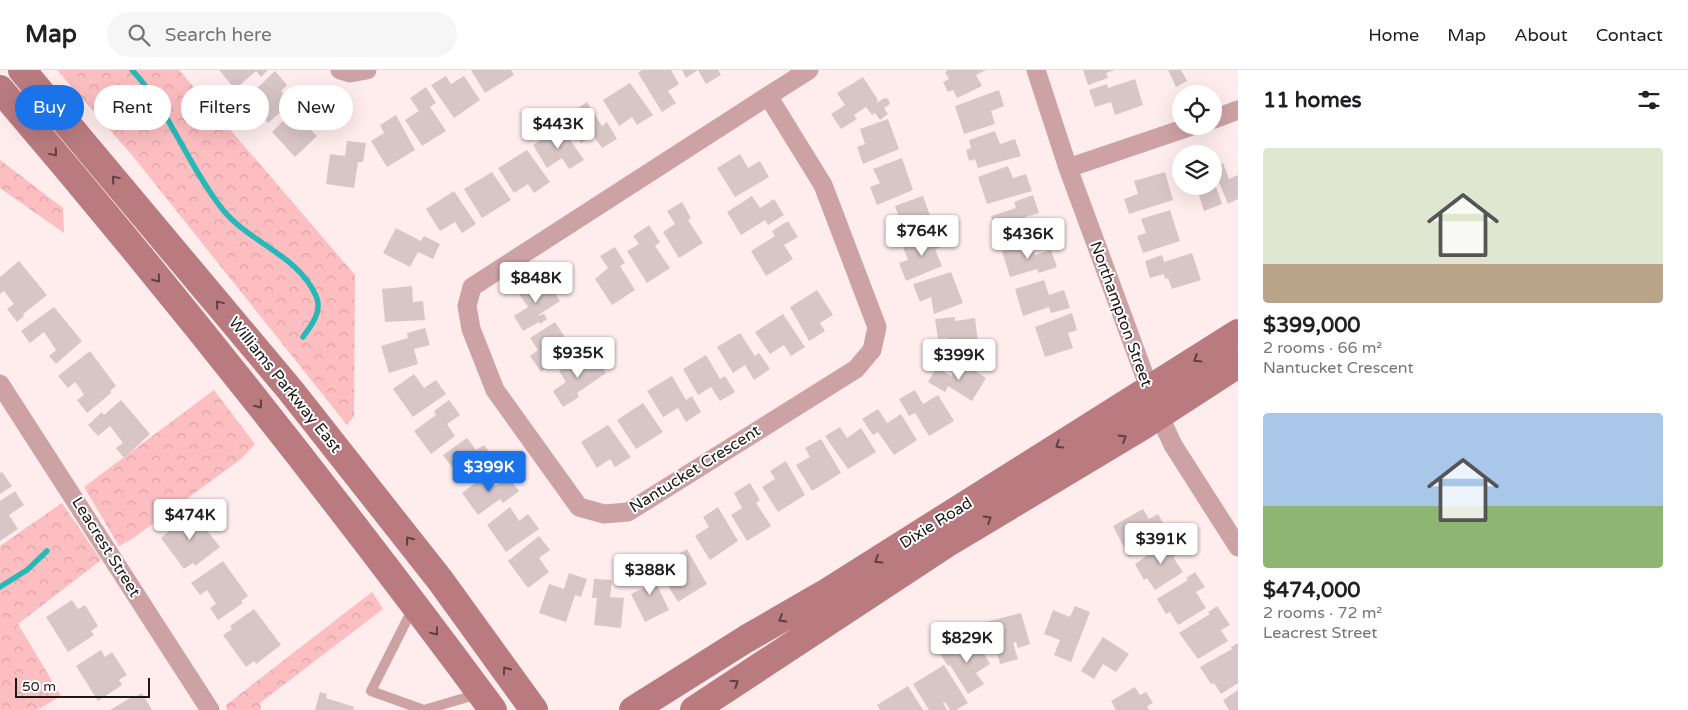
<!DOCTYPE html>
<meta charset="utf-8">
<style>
:root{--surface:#fff;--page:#f6f6f6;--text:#202124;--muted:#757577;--line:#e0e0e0;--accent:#1a73e8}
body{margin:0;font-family:"Varela Round",sans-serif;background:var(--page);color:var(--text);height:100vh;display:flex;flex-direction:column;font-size:19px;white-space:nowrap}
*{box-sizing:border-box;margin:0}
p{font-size:16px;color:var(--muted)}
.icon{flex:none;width:28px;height:28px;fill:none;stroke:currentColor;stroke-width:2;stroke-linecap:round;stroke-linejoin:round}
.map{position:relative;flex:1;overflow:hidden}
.side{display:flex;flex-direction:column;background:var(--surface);width:450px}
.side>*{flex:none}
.banner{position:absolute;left:15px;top:15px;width:475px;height:45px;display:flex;gap:10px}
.buttons{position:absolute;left:1172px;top:15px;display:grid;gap:10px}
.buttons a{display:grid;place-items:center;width:50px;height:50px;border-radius:50%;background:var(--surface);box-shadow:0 5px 20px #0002;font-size:25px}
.scale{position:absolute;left:15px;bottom:12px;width:135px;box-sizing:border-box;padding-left:5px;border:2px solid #1e1818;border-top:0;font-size:14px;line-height:18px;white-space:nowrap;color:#1e1818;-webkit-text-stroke:4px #fff;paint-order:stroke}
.price{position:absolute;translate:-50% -42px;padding:0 11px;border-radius:5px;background:#fff;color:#222;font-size:16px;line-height:32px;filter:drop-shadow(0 1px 2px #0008)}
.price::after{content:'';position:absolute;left:50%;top:30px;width:15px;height:11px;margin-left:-8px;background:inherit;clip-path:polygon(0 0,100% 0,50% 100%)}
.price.current{background:var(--accent);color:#fff}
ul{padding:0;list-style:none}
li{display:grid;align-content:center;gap:10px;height:265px;padding:0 25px}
li span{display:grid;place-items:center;height:155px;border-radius:5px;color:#555}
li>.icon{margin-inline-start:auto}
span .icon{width:90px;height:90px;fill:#fffc;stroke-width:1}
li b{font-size:21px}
h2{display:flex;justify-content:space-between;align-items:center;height:60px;padding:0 25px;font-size:21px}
.tag{padding:0 18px;border-radius:22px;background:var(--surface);box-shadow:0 5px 20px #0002;font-size:18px;line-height:45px}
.tag.current{background:var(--accent);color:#fff}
header{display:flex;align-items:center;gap:30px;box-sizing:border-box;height:70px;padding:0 25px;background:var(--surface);border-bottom:1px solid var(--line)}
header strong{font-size:24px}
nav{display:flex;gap:28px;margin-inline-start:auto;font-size:18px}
.search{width:350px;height:45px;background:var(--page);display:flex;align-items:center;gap:12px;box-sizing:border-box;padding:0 18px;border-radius:28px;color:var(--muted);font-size:19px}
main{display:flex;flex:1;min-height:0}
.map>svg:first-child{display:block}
.forest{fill:url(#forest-crowns)}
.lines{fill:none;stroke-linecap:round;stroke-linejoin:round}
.stream{stroke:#27b9b8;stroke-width:5.5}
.building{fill:#d8c6c7}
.service{stroke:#cda2a5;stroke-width:10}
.minor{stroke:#cda2a5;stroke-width:19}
.secondary{stroke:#b97b80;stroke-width:28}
.oneway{stroke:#5c4042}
.labels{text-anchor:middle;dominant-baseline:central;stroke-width:4;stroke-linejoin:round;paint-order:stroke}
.street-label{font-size:16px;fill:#1e1818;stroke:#fff}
</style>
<header>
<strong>Map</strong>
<div class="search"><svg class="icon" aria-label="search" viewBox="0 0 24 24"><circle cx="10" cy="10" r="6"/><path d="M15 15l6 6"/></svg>Search here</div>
<nav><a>Home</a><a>Map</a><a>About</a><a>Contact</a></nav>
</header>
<main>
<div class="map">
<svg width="1238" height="640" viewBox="0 0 1238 640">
<defs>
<pattern id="forest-crowns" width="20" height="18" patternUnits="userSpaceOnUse" patternTransform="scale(1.25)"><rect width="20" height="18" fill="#fdbec2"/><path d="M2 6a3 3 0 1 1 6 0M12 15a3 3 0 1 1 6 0" fill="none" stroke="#d8a3a6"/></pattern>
</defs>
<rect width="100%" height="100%" fill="#ffeced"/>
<path class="forest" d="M57,0H179L355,205L354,346L347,355L132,85Z
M0,90L63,138L64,163L0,118Z
M214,320L255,374L241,389L132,469L119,476L84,417Z
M62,433L101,490L18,554L61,626L37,640H0V476Z
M372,522L383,539L260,633L261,640H227L226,635Z"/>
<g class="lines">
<path class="stream" d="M132,0C170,41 188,96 223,140C250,173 298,185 316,226C323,241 311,256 303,267
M0,517L27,500L47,481"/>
</g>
<path class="building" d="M219,0H268L261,7L256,1L235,19Z
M471,0H511L514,5L485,23Z
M642,0H671L679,14L668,21L676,33L662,42L638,3Z
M682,0H718L721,5L706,14L698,0L686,8Z
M948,0H986L976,5L982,16L957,28L953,20L948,22L943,12L949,9L945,2Z
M1083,0H1115L1106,3L1108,8L1088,15Z
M1168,0H1181L1187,11L1176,17Z
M275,1L287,15L281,21L291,33L268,53L247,28Z
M446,6L451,14L464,6L480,30L454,48L431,15Z
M863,7L878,30L876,33L885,28L888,29L890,34L884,38L888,44L880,50L875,43L872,45L866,37L854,45L857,49L841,59L831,44L845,35L837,23Z
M1135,9L1143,35L1115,45L1111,32L1095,37L1089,20L1107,14L1108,18Z
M630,13L653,45L637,55L632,47L619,56L603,30Z
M426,17L436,33L430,37L446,61L422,76L405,50L419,41L410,28Z
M999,20L1004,36L991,41L995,54L964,64L955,36Z
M587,32L602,56L607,52L617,69L602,78L593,65L581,73L565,47Z
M301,33L314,48L306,55L317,66L295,87L272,62Z
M396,45L415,80L387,97L371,71L384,63L380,55Z
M888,49L899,79L863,94L857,77L865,74L860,59Z
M561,57L584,90L569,99L562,88L547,98L533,75Z
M995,61L1000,74L1015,69L1021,86L978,98L975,89L969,91L966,80L971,78L969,70Z
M347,71L366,73L363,92H358L354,118L326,114L330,84L345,86Z
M527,80L550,112L534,123L528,114L514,123L498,98Z
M740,84L748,98L760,91L769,107L735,127L717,98Z
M902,88L913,120L877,135L870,117L880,113L873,99Z
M1223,93L1229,109L1238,105V129L1228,134L1214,100V97Z
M1008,96L1013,108L1026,104L1032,121L987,134L978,107Z
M492,102L511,130L482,148L464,119Z
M1165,102L1173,130L1129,144L1124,129L1138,124L1134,111Z
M1214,111L1222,134L1204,141L1196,116H1214Z
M454,121L476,154L462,163L455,152L440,161L426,139Z
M1033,125L1039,143L1025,147L1028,164L1000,174L991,146L1016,138L1014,132Z
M752,126L760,138L774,129L784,145L768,155L765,150L741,165L727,142Z
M923,126L932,151L907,160L909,165L890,171L885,155L900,150L895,136Z
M682,132L691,148L688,150L703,173L679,188L663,162L675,154L667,141Z
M1170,140L1180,171L1143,183L1137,166L1146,163L1141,149Z
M788,151L798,167L784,175L793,189L766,206L751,181L775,166L772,161Z
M649,155L660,172L655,176L670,198L647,213L627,181L639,174L633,166Z
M396,158L421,171L424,166L440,174L433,189L418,182L410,197L383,183Z
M940,163L944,176L935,179L942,196L906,211L899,193L908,190L903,177Z
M1031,172L1035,185L1051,180L1057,197L1039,203L1037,199L1010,207L1002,181Z
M615,177L625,193L620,196L635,220L612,235L595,209L608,198L600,186Z
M1192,183L1201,210L1172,219L1168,208L1165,209L1164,204L1150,208L1145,191L1162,185L1164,192Z
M19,191L47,225L23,244L24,246L17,252L7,239L14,234L4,221L0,224V207Z
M951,202L963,233L934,244L931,227L920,232L913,214Z
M545,207L560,231L537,246L544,244L547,249L540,254L539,252L523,261L514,246L528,237L519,224Z
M1044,210L1049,225L1064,220L1070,238L1051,243L1049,237L1023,246L1015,219Z
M412,216L413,232L423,231L425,250L385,252L382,219Z
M817,220L833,245L820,253L825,261L809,271L790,237Z
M54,237L82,271L56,294L49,286L56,280L44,262L30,273L21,261Z
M1072,243L1077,260L1068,263L1073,278L1045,287L1035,257Z
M783,244L805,277L791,286L784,275L770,284L755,262Z
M955,247V251L975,248L979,280L949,283L947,268L938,269L935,249Z
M555,252L572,278L541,302L530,286L538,280L530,268Z
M425,258L430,275L414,279L418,294L389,303L381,276L408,268L407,263Z
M740,263L755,286L759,283L770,299L754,310L745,295L733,303L717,277Z
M90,281L116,316L110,321L111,323L87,343L77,330L84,325L79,317L75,312L68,318L58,306Z
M584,284L591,294L598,290L606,303L577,323L579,327L563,337L553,321L566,312L559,301Z
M706,285L720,309L725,306L735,322L720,331L711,317L698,325L683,299Z
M961,292L986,308L972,331L948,316L945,322L928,312L937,297L951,306Z
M414,304L424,318L436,310L446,324L413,347L393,319Z
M672,306L686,330L692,326L701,342L686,352L678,338L663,347L647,321Z
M915,320L923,334L938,325L954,351L929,366L915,343L909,346L899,329Z
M121,330L150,364L124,388L116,378L123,373L110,356L98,366L88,355L102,342L104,345Z
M449,330L460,345L447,354L455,366L431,384L414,361L436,345L434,341Z
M643,333L663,362L636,379L617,350Z
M878,339L887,353L901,344L917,370L894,385L878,362L873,365L862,349Z
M608,355L631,387L615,397L610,389L597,398L581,372Z
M840,357L847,368L861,358L876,382L848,399L825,366Z
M467,368L476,380L484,375L495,390L463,412L443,385Z
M821,369L841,403L812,421L796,395L810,387L805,378Z
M786,391L805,425L778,442L762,417L775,409L770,401Z
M2,402L12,416L0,424V403Z
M486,405L495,416L508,407L519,421L503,433L500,429L478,445L462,423Z
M750,413L760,430L756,433L771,456L747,471L731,445L742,438L734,423Z
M15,421L24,435L9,445L18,459L0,471V431Z
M510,437L519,451L528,444L539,459L506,482L487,455Z
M718,437L738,471L710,490L695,466L709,457L703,447Z
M1143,439L1149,449L1158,444L1169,464L1129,487L1113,456Z
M192,441L220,477L195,496L193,493L184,499L161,468L169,461L168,459Z
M539,466L550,480L539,488L549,502L528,518L508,491Z
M1173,468L1182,482L1173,487L1183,502L1155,520L1147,508L1144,510L1135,494Z
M687,479L707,514L678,532L662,506L676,498L671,489Z
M223,491L248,526L241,531L243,533L218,550L210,538L216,534L207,520L200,525L191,513Z
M652,496L660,513L657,515L669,540L645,552L631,524L644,518L637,504Z
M1195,502L1205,517L1196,522L1206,538L1178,555L1170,542L1166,544L1157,529L1188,510L1186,508Z
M569,503L587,509L581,527L575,525L566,552L539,543L549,514L564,519Z
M594,509L612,510L610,527L624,528L621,558L594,555L597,528H592Z
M72,530L78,539L85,535L98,556L91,561L94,565L68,582L46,547Z
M1075,536L1090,542L1071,592L1054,585L1060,570L1044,564L1053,540L1070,547Z
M1217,536L1230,555L1221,560L1228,571L1198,589L1179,563L1210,544L1208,542Z
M254,539L281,575L256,594L254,591L246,597L223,565L232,559L230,556Z
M1021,543L1030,574L1018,578L1016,572L1013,573L1018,589L1000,594L995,575L1001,574L997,559L989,561L986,552Z
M1103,567L1129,584L1116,602L1103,594L1094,609L1081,601Z
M963,569L966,576L976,570L990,594L976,603L984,614L968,624L950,595L948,596L940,584Z
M1238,573V613L1221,624L1214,613L1211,614L1200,597L1232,579L1231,577Z
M101,580L105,587L112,582L127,605L119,610L122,615L98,631L76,596Z
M944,595L968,633L956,640H950L945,632L943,633L947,640H929L913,614Z
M908,616L923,640H880L877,635Z
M1135,617L1140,625L1146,622L1153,633L1147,636L1149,640H1116L1111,631Z
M1238,620V640H1229L1223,630Z
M320,622L327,624L326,628L354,637L353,640H315Z
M142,623L152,640H110L132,627L133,628Z"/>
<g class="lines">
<path class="service" d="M413,538L371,621L424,640
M424,640L478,624"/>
<path class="minor" d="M340,0L350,3L367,0
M1036,0L1068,98L1159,345L1173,375L1238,477
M768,26L823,115L877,257L872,280L856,299L628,442L604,444L579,437L495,320L471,259L467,236L472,217L768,26L809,0
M1214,49L1238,40
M1068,98L1192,56
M0,314L210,640"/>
<path class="secondary" d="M22,0L291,321L440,510L534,640
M0,19C172,220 336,428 493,640
M633,640L746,569L824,524L1238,263
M694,640L946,474L1141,357L1238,294"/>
</g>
<defs><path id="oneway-chevron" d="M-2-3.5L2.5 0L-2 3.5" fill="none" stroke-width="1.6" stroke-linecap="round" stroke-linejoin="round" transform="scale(1.25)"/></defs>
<g class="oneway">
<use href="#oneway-chevron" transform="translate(54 83) rotate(50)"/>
<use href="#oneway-chevron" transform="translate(115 109) rotate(-130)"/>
<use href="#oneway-chevron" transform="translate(157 209) rotate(51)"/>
<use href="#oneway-chevron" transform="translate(219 234) rotate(-130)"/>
<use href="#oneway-chevron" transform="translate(1197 289) rotate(148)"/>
<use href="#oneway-chevron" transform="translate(259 335) rotate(51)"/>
<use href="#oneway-chevron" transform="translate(1123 368) rotate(-31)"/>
<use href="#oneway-chevron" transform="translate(1059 375) rotate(148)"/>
<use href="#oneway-chevron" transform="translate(988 449) rotate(-31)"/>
<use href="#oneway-chevron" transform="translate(409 470) rotate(-128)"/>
<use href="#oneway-chevron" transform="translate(878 490) rotate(148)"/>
<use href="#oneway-chevron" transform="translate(782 549) rotate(150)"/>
<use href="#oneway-chevron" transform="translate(435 562) rotate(53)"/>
<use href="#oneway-chevron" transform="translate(506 600) rotate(-126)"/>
<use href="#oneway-chevron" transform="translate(735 613) rotate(-33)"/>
</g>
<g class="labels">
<g class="street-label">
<text transform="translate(1121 244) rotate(70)">Northampton Street</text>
<text transform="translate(285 315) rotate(51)">Williams Parkway East</text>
<text transform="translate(695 399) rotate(-32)">Nantucket Crescent</text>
<text transform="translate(936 453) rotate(-32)">Dixie Road</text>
<text transform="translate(106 477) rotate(58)">Leacrest Street</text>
</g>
</g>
</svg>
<div class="buttons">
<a><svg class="icon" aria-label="locate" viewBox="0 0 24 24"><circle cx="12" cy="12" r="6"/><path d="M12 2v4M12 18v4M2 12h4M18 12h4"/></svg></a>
<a><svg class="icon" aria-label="layers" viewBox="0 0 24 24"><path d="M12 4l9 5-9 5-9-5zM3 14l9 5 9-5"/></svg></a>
</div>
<div class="scale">50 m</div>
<b class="price" style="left:558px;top:80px">$443K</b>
<b class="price" style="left:922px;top:187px">$764K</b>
<b class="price" style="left:1028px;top:190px">$436K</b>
<b class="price" style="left:536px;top:234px">$848K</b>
<b class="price" style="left:578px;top:309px">$935K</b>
<b class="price" style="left:959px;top:311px">$399K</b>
<b class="price current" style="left:489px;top:423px">$399K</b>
<b class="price" style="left:190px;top:471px">$474K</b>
<b class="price" style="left:1161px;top:495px">$391K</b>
<b class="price" style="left:650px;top:526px">$388K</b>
<b class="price" style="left:967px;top:594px">$829K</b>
<div class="banner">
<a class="tag current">Buy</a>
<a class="tag">Rent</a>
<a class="tag">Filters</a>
<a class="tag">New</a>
</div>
</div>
<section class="side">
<h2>11 homes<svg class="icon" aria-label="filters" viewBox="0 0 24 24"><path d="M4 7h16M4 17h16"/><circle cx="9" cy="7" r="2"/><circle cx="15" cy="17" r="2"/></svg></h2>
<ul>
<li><span style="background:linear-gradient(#dfe7d0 75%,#b9a48a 0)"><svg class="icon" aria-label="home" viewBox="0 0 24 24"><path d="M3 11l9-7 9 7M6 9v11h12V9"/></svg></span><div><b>$399,000</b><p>2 rooms · 66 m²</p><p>Nantucket Crescent</p></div></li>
<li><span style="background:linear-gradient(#a9c7e8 60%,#8fb573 0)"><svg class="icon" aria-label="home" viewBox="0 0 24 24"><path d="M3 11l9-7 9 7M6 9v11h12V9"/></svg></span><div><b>$474,000</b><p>2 rooms · 72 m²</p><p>Leacrest Street</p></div></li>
</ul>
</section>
</main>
